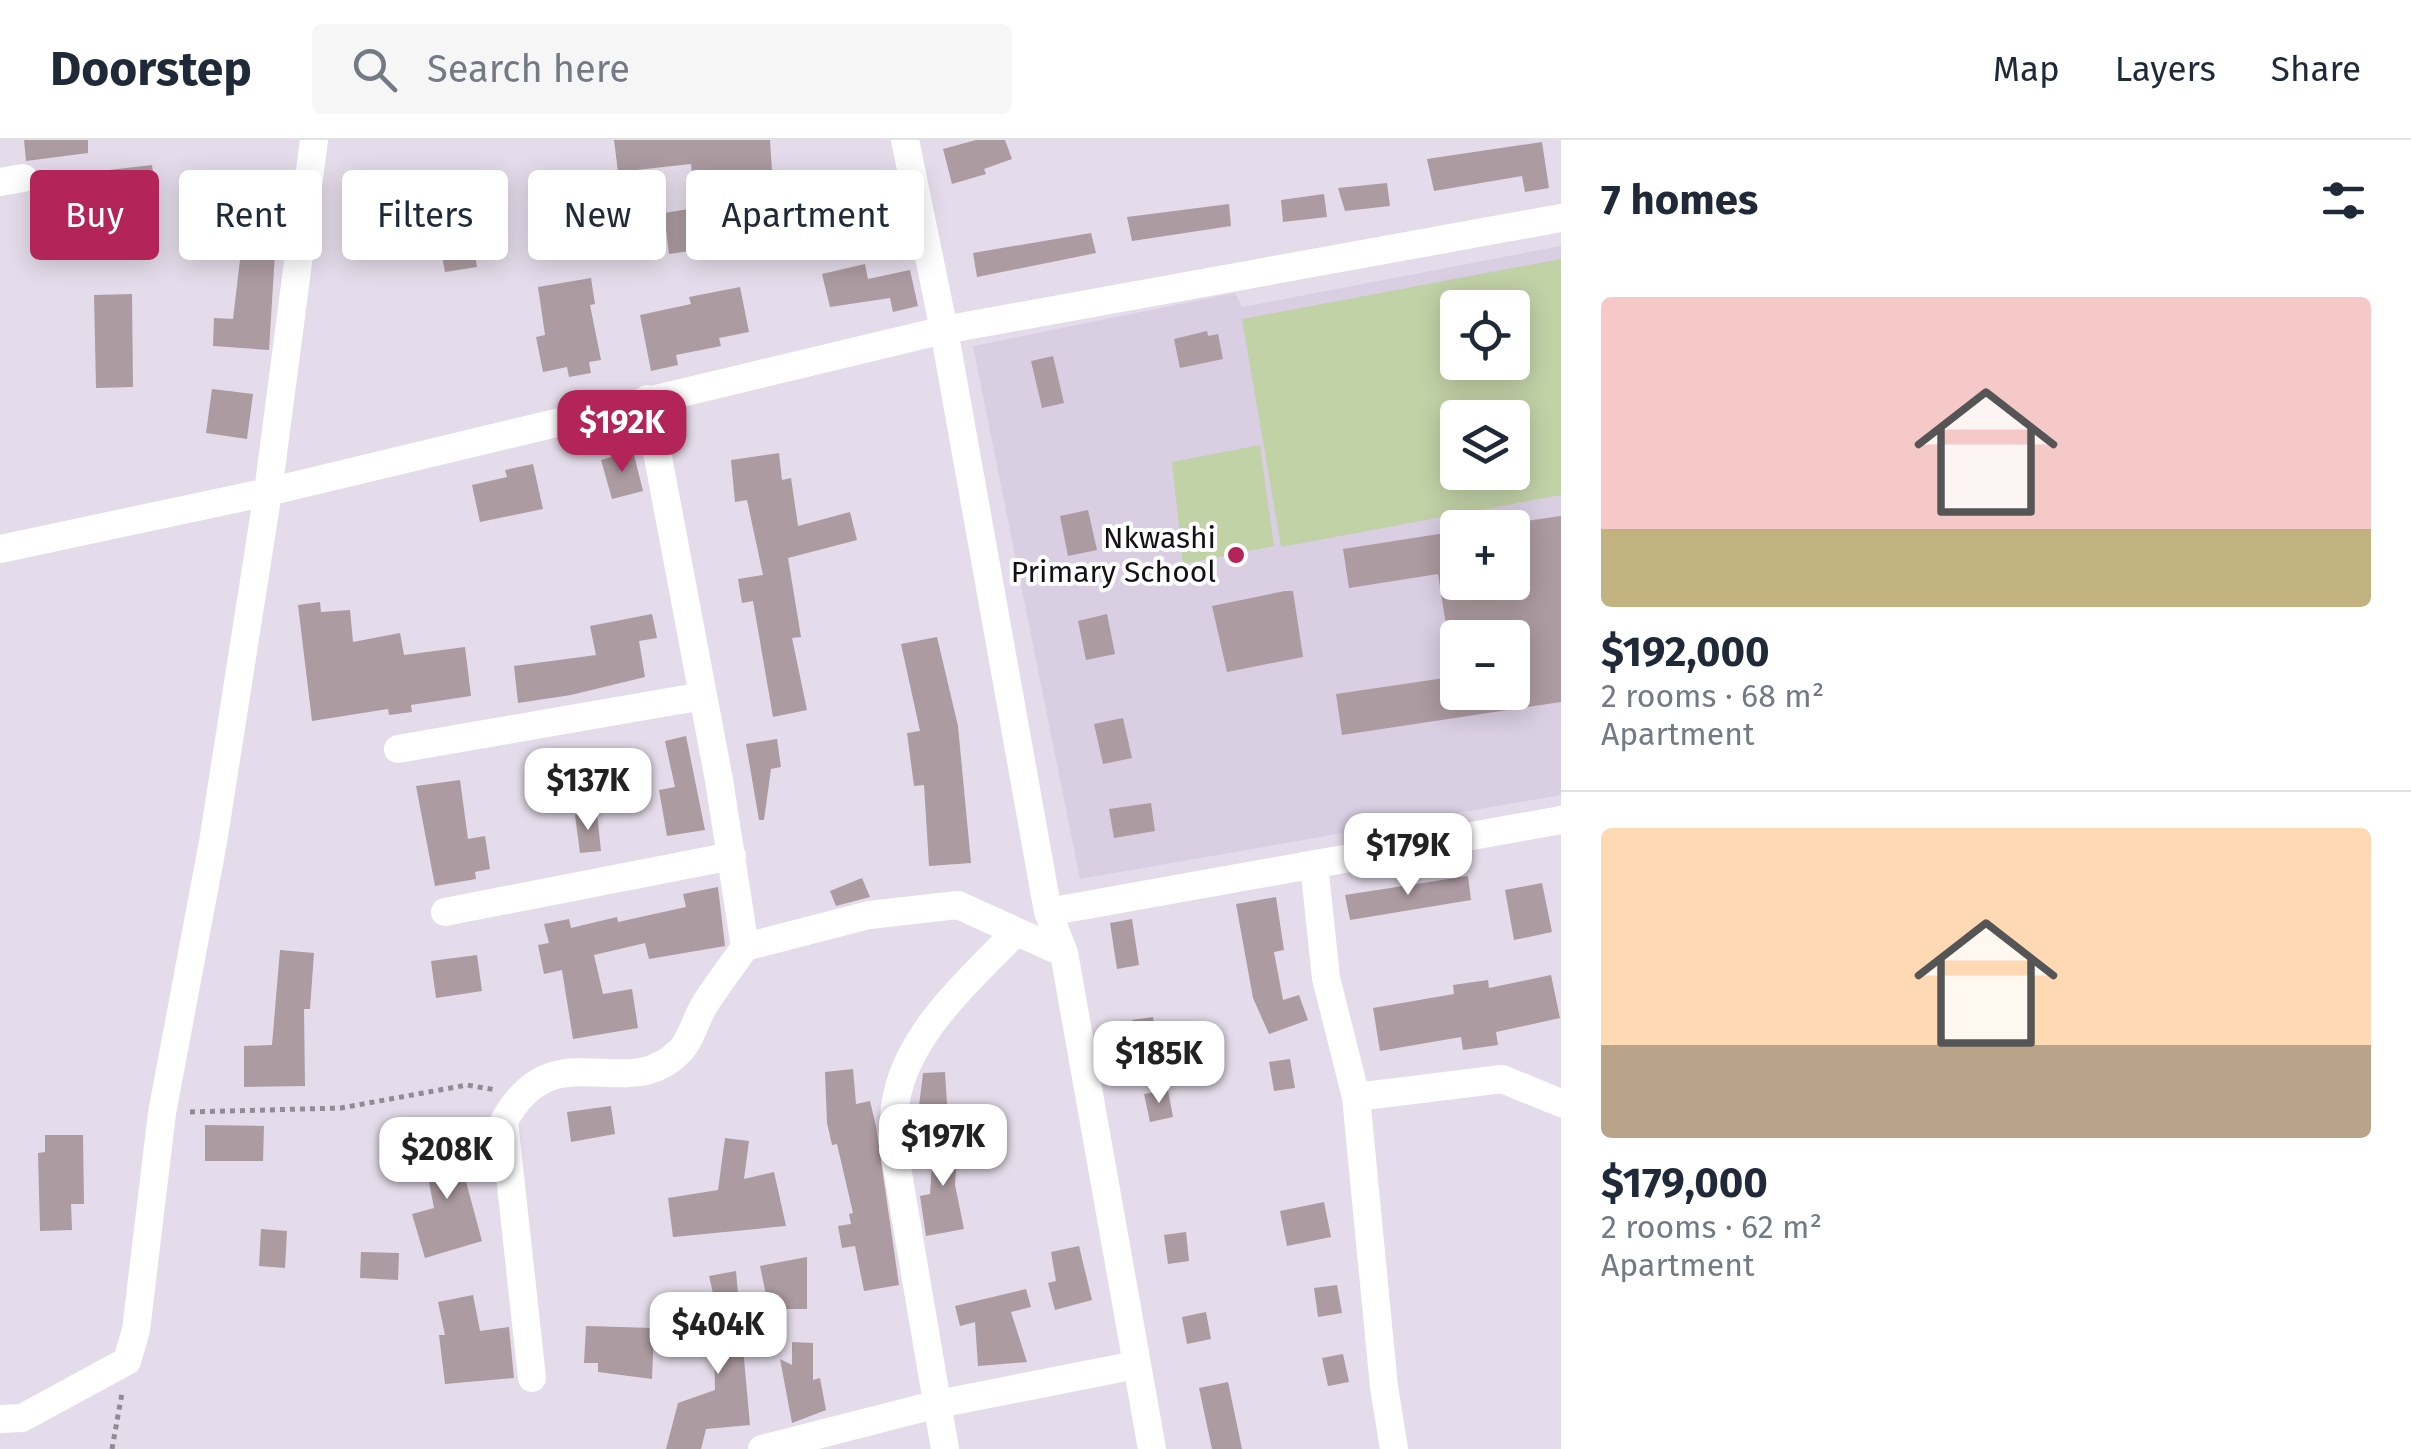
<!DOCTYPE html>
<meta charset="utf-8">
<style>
:root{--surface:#fff;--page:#f6f6f7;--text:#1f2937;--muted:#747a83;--line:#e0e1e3;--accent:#b32458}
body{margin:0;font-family:"Fira Sans",sans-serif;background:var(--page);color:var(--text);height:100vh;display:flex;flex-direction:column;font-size:38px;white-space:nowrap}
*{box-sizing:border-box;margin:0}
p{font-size:32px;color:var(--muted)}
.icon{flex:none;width:55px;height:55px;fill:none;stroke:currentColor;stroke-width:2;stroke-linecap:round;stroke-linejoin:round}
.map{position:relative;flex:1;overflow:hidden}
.details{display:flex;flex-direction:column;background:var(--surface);width:850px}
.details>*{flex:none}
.top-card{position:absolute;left:30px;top:30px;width:950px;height:90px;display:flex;gap:20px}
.controls{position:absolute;left:1440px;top:150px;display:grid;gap:20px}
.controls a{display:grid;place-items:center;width:90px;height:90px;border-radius:10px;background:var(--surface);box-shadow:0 5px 25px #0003;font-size:50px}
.price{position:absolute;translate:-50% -85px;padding:0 22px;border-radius:20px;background:#fff;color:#222;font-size:32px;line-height:65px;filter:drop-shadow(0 2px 5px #0008)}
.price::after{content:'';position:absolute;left:50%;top:60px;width:30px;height:22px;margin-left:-15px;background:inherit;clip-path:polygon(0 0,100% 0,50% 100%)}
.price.on{background:var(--accent);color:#fff}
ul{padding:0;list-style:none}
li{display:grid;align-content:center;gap:20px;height:530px;padding:0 40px}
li+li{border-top:2px solid var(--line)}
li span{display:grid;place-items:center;height:310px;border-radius:10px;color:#555}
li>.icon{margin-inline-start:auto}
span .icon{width:180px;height:180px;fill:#fffc;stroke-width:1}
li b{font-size:42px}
h2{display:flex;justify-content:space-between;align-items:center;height:120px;padding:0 40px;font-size:42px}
.tag{padding:0 35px;border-radius:10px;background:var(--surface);box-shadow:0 5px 25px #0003;font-size:35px;line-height:90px}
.tag.on{background:var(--accent);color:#fff}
header{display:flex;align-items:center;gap:60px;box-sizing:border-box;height:140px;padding:0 50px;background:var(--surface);border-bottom:2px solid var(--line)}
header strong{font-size:48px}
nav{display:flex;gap:55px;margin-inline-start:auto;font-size:35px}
.search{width:700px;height:90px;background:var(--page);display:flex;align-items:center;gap:25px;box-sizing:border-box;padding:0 35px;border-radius:10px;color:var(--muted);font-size:38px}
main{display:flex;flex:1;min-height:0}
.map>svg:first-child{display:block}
.built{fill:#d9cee2;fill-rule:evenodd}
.green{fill:#c2d2a7;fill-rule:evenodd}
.building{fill:#ac9ba0}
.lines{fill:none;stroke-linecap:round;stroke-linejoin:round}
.path{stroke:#918b96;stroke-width:5;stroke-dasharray:5 5;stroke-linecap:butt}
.minor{stroke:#fff;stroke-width:28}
.poi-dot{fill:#b32458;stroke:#fff;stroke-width:4}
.labels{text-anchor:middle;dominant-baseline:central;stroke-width:8;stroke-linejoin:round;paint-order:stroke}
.poi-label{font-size:30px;fill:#141116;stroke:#fff;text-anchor:end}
</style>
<header>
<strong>Doorstep</strong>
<div class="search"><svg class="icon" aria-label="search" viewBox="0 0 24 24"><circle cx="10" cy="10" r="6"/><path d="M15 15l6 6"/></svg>Search here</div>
<nav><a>Map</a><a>Layers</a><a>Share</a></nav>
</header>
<main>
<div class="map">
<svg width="1561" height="1309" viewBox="0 0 1561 1309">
<rect width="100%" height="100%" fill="#e4dcea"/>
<path class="built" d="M1561,106V655L1080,739L973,206L1235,153L1242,167ZM1458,168H1512V222H1458ZM1458,278H1512V332H1458ZM1458,388H1512V442H1458ZM1458,498H1512V552H1458Z"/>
<path class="green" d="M1561,119V355L1281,407L1242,179ZM1458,168H1512V222H1458ZM1458,278H1512V332H1458Z
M1260,305L1274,406L1183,424L1172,322Z"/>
<path class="building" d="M24,0H88V13L26,21Z
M614,0H770L772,31L724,35L733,105L669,114L664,73L695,68L691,24L618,32Z
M976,0H1005L1012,19L984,29L986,34L952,44L943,9Z
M1542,2L1549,48L1525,52L1522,36L1434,51L1427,19Z
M152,25L156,57L146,58L154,102L122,108L109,30Z
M1387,43L1390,66L1345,71L1338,48Z
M1324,54L1327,77L1283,82L1281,60Z
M247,61L278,65L269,210L213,206L214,178L233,179Z
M1229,64L1231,86L1132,101L1127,77Z
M469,78L477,127L445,132L436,84Z
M1091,93L1096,113L977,137L973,113Z
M865,124L868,139L910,130L918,166L893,172L890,158L830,167L822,134Z
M591,138L595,164L590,165L601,220L589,222L591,233L569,237L567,227L543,232L536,197L545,195L538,147Z
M740,147L749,192L719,198L721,206L676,215L678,225L651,231L640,175L691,164L689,157Z
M132,154L133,247L96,248L94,155Z
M1207,191L1208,196L1218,194L1223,219L1180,228L1174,199Z
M1053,216L1064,263L1042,268L1031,221Z
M212,249L253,254L247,299L206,293Z
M633,311L643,351L612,359L601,320Z
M779,313L782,340L791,338L798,386L850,372L857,400L788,418L801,497L792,498L807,570L773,577L753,461L742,463L738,439L763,435L747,360L735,362L731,320Z
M533,324L543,369L480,382L472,345L507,337L505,330Z
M1088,370L1097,410L1068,416L1060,376Z
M1561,376V562L1342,595L1336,554L1458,536V552H1512V498H1448L1438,434L1349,448L1343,409L1458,391V459L1512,450V383Z
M1285,451H1293L1303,517L1227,532L1212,466Z
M320,462L321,472L350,470L353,502L400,493L404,515L465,507L471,556L411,565L412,572L389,575L388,569L312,581L298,465Z
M652,474L657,498L639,501L645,537L571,555L518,563L514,526L596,515L590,486Z
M1107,474L1115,514L1086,520L1078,481Z
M937,497L958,586L971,723L929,726L924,645L914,646L907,593L920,591L901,504Z
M1123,578L1132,618L1103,624L1094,584Z
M686,596L705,690L667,696L659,650L675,647L665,601Z
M777,599L781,627L771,629L764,680H759L746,604Z
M460,640L468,699L485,696L490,729L475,732L476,739L435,746L416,646Z
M1151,663L1155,691L1114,698L1109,669Z
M597,673L601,711L580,713L575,675Z
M1468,736L1471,760L1350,780L1345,755Z
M862,738L870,757L836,766L830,751Z
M1542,743L1552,792L1514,800L1505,750Z
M718,747L725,806L649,819L645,803L594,815L603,854L632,849L638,888L573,899L562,830L544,834L538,805L549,803L544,784L569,779L571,788L617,777L618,782L686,767L683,754Z
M1276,757L1284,810L1274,812L1283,860L1299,855L1308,880L1269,894L1253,858L1236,764Z
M1132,779L1139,825L1117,829L1110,783Z
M280,810L314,813L310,869H304L305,946L244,947V906L272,905Z
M477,815L482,851L436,858L431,821Z
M1551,835L1560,878L1496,892L1498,905L1463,910L1461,897L1380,911L1373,868L1454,854L1453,845L1488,840L1489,848Z
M1153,877L1157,907L1135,910L1132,880Z
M1290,919L1295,948L1274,951L1269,922Z
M853,929L856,964L870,961L876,986L899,1145L864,1151L855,1106L842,1108L838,1086L851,1084L849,1074L853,1073L837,1004L832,1005L827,983L825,932Z
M945,932L947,964L919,966L923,933Z
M1168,950L1173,977L1150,982L1144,954Z
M611,966L615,994L571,1002L567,972Z
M205,985L264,986L263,1021H205Z
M934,994L958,996L955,1045L964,1089L926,1096L920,1056L930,1054Z
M45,995H83L84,1064H71L72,1090L40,1091L38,1013L45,1012Z
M725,998L749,1001L744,1039L774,1032L786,1086L673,1097L668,1058L718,1050Z
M462,1000L469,1037L465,1038L482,1101L425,1118L412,1074L434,1068L422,1007Z
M1324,1062L1331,1097L1287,1106L1280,1071Z
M261,1089L287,1091L285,1128L259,1126Z
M1186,1092L1189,1121L1168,1124L1164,1095Z
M1079,1106L1092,1160L1055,1170L1048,1143L1056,1141L1051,1112Z
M361,1112L399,1113L398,1140L360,1138Z
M807,1117V1169H769L760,1126Z
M736,1131L750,1285L706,1289L701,1309H666L678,1263L715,1250L714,1206H725L709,1136Z
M1337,1145L1342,1173L1318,1177L1314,1148Z
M1026,1149L1031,1167L1011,1172L1027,1222L978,1226L975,1182L960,1186L955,1166Z
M473,1155L480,1191L509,1187L514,1238L445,1244L439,1195H445L438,1162Z
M1206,1172L1211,1199L1187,1204L1182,1177Z
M586,1186L654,1188L652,1239L598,1232V1223H584Z
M792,1202L813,1203V1240L820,1238L826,1270L792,1283L780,1219L792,1225Z
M1343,1214L1349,1242L1328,1246L1322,1218Z
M1228,1242L1242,1309H1212L1199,1248Z"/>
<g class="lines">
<path class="path" d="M190,972L341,968L467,945L496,950
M112,1309L122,1253"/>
<path class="minor" d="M905,0L944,190L1048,772L1064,813L1152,1309
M0,42L23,38
M647,259L719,640L745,807L869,775L958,765L1064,813
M0,409L268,352L944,190L1561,78
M398,609L703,556
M1314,724L1326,838L1356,957L1384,1247L1394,1309
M445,772L732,716
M1048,772L1561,680
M1356,957L1502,939L1561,963
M532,1238L504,981C554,889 625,966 679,912C691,901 696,878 705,864C717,845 732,826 745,807
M0,1279L22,1278L127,1221L136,1190L162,973L213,702L268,352L314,0
M762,1309L938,1264L1136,1225
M945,1309L892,998C894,982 894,966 898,951C913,889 971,838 1014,794"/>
</g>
<circle class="poi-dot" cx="1236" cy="415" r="10"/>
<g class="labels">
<g class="poi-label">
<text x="1216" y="398">Nkwashi<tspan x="1216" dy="34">Primary School</tspan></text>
</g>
</g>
</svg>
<div class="controls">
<a><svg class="icon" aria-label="locate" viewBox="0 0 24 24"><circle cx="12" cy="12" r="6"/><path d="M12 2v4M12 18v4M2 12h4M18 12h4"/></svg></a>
<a><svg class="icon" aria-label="layers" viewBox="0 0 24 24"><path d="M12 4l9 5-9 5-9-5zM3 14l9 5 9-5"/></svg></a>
<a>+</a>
<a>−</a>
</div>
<b class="price on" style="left:622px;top:335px">$192K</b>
<b class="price" style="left:588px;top:693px">$137K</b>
<b class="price" style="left:1408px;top:758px">$179K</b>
<b class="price" style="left:1159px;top:966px">$185K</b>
<b class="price" style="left:943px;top:1049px">$197K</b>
<b class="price" style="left:447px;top:1062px">$208K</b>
<b class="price" style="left:718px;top:1237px">$404K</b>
<div class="top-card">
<a class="tag on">Buy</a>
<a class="tag">Rent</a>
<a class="tag">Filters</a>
<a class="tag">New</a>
<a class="tag">Apartment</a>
</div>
</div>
<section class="details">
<h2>7 homes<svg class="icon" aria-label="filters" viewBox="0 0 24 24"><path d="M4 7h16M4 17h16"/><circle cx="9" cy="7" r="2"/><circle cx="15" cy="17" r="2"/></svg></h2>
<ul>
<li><span style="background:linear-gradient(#f6c9c9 75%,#c2b280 0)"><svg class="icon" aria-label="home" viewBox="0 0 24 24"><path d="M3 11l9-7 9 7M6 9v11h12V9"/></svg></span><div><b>$192,000</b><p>2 rooms · 68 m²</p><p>Apartment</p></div></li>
<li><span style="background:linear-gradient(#ffd9b3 70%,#b9a48a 0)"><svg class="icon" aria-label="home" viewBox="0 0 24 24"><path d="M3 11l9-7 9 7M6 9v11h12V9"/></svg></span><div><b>$179,000</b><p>2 rooms · 62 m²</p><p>Apartment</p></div></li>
</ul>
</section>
</main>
